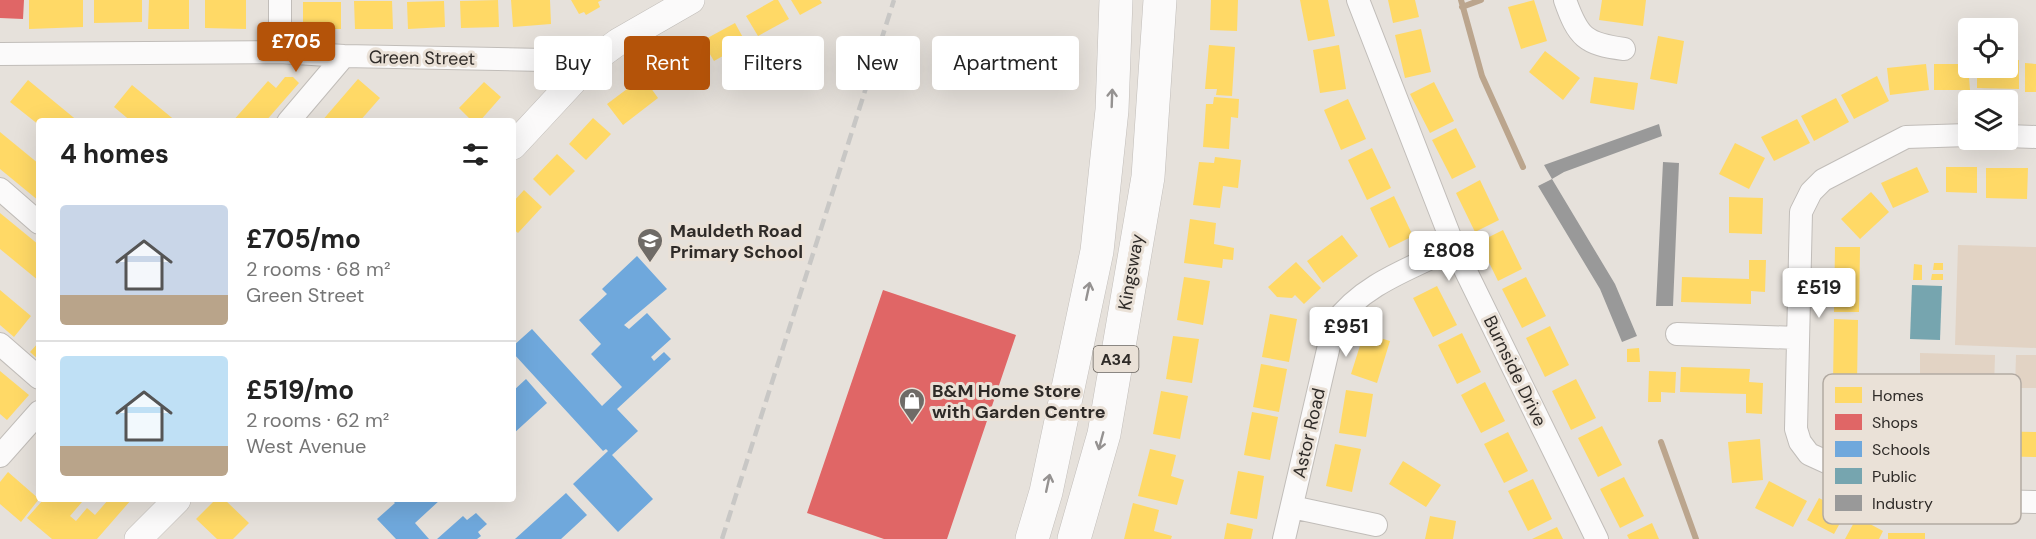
<!DOCTYPE html>
<meta charset="utf-8">
<style>
:root{--surface:#fff;--page:#f2f2f2;--text:#222;--muted:#767676;--line:#e0e0e0;--accent:#b45309}
body{margin:0;font-family:"DM Sans",sans-serif;background:var(--page);color:var(--text);height:100vh;display:flex;flex-direction:column;font-size:22px;white-space:nowrap}
*{box-sizing:border-box;margin:0}
p{font-size:20px;color:var(--muted)}
.icon{flex:none;width:33px;height:33px;fill:none;stroke:currentColor;stroke-width:2;stroke-linecap:round;stroke-linejoin:round}
.map{position:relative;flex:1;overflow:hidden}
.drawer{position:absolute;left:36px;top:118px;width:480px;height:384px;display:flex;flex-direction:column;background:var(--surface);border-radius:6px;box-shadow:0 6px 24px #0002}
.drawer>*{flex:none}
.top-card{position:absolute;left:534px;top:36px;width:570px;height:54px;display:flex;gap:12px}
.fabs{position:absolute;left:1958px;top:18px;display:grid;gap:12px}
.fabs a{display:grid;place-items:center;width:60px;height:60px;border-radius:6px;background:var(--surface);box-shadow:0 6px 24px #0002;font-size:30px}
.price{position:absolute;translate:-50% -51px;padding:0 14px;border-radius:6px;background:#fff;color:#222;font-size:20px;line-height:39px;filter:drop-shadow(0 2px 3px #0008)}
.price::after{content:'';position:absolute;left:50%;top:36px;width:18px;height:14px;margin-left:-9px;background:inherit;clip-path:polygon(0 0,100% 0,50% 100%)}
.price.on{background:var(--accent);color:#fff}
ul{padding:0;list-style:none}
li{display:flex;align-items:center;gap:18px;height:150px;padding:0 24px}
li+li{border-top:2px solid var(--line)}
li span{display:grid;place-items:center;flex:none;width:168px;height:120px;border-radius:6px;color:#555}
li>.icon{margin-inline-start:auto}
span .icon{width:72px;height:72px;fill:#fffc;stroke-width:1}
li b{font-size:26px}
h2{display:flex;justify-content:space-between;align-items:center;height:72px;padding:0 24px;font-size:26px}
.chip{padding:0 21px;border-radius:6px;background:var(--surface);box-shadow:0 6px 24px #0002;font-size:21px;line-height:54px}
.chip.on{background:var(--accent);color:#fff}
.map>svg:first-child{display:block}
.green{fill:#e2d3c4}
.homes{fill:#ffd966}
.shops{fill:#e06666}
.schools{fill:#6fa8dc}
.public{fill:#76a5af}
.industry{fill:#999}
.lines{fill:none;stroke-linecap:round;stroke-linejoin:round}
.stream{stroke:#bba58d;stroke-width:6}
.minor-casing{stroke:#c1bdb9;stroke-width:24}
.tertiary-casing{stroke:#c1bdb9;stroke-width:28}
.trunk-casing{stroke:#c1bdb9;stroke-width:34}
.minor{stroke:#fbfafa;stroke-width:22}
.tertiary{stroke:#fbfafa;stroke-width:27}
.trunk{stroke:#fbfafa;stroke-width:33}
.rail{stroke:#c8c7c5;stroke-width:4.5;stroke-dasharray:12 6;stroke-linecap:butt}
.oneway{stroke:#959291}
.labels{text-anchor:middle;dominant-baseline:central;stroke-width:6;stroke-linejoin:round;paint-order:stroke}
.shield{fill:#eae1d7;stroke:#67625c;stroke-width:1.5}
.shield-label{font-size:16px;font-weight:bold;fill:#2f2b28}
.street-label{font-size:18px;fill:#2f2b28;stroke:#eae1d7}
.poi-label{font-size:18px;font-weight:bold;fill:#2f2b28;stroke:#eae1d7;text-anchor:start}
.key{fill:#eae1d7;stroke:#b2aaa2;stroke-width:1.5}
.key-label{font-size:16px;fill:#2f2b28}
</style>
<div class="map">
<svg width="2036" height="539" viewBox="0 0 2036 539">
<rect width="100%" height="100%" fill="#e6e1db"/>
<path class="green" d="M1958,245L2036,247V348L1955,345Z
M1920,353L1995,355L1994,388L1920,386Z
M2016,355H2036V388H2015Z"/>
<path class="homes" d="M29,0H83V27L29,29Z
M94,0H142V22L94,23Z
M149,0H189V29H148Z
M205,0H246V29L205,28Z
M498,0L499,27L461,28L460,1Z
M511,0H550L551,24L513,27Z
M571,0H602L598,2L600,7L586,15L584,12L579,14Z
M774,0H778L789,19L758,36L746,16Z
M791,0H820L822,3L800,15Z
M1211,0H1238L1237,31L1210,30Z
M1300,0H1328L1335,36L1308,41Z
M1388,0H1415L1419,17L1393,23Z
M1534,0L1547,41L1521,49L1508,7Z
M1602,0H1646L1643,26L1599,20Z
M354,1H392L393,29H355Z
M444,1L445,27L408,29L407,2Z
M303,2H341V29H303Z
M735,23L746,43L714,61L702,41Z
M1421,29L1431,72L1405,78L1395,35Z
M1658,36L1684,41L1677,84L1650,79Z
M1209,45L1235,47L1232,96L1216,95L1217,89H1205Z
M1339,45L1346,89L1320,93L1313,50Z
M691,48L702,67L670,85L659,65Z
M1545,51L1580,78L1563,100L1529,72Z
M2007,59L2019,60V89L1977,88V68H2007Z
M2025,63L2036,64V92H2025Z
M1926,64L1929,90L1890,95L1887,68Z
M1934,64H1968L1970,90H1934Z
M1877,76L1889,101L1854,119L1841,95Z
M285,77H293L299,83L265,122H232L268,81L276,88Z
M643,77L658,98L623,125L607,104Z
M1594,77L1638,83L1634,110L1590,103Z
M358,79L380,98L359,122H321Z
M28,80L79,122H39V125L10,102Z
M484,82L501,97L479,122H473L459,108Z
M1434,82L1454,121L1430,133L1410,94Z
M132,85L177,122H132L114,107Z
M1214,97L1239,99L1238,118L1231,117L1229,149L1203,147L1206,104H1213Z
M1836,98L1849,122L1814,141L1801,116Z
M1348,99L1366,139L1341,150L1324,110Z
M593,118L611,134L586,160L569,144Z
M1797,119L1810,143L1774,161L1761,137Z
M1456,128L1476,167L1452,179L1432,140Z
M0,132L39,164V201L0,169Z
M1735,143L1765,158L1749,189L1719,174Z
M1372,148L1391,188L1367,200L1348,160Z
M557,154L575,171L550,196L533,179Z
M1215,157L1241,160L1238,188L1223,186L1220,208L1193,205L1199,162L1214,163Z
M1917,167L1929,192L1893,208L1881,183Z
M1946,167H1977V193L1946,192Z
M1986,168H2028L2027,199L1986,198Z
M1480,180L1499,220L1475,232L1456,193Z
M524,190L542,207L518,233L513,229V202Z
M1871,192L1889,212L1860,239L1841,219Z
M1394,196L1413,236L1389,248L1370,208Z
M1729,197L1763,198L1762,234L1729,233Z
M0,213L39,245V281L0,249Z
M1190,219L1216,223L1214,244L1234,248L1233,260L1223,259L1222,268L1184,263Z
M1503,230L1522,269L1498,281L1479,242Z
M1342,235L1358,256L1323,283L1307,261Z
M1835,247H1860L1859,312H1834Z
M1749,260H1766L1765,292L1751,291V304L1681,302L1682,277L1749,279Z
M1296,262L1321,288L1304,304L1295,295L1292,298L1277,297L1268,287Z
M1934,263H1943V270H1933Z
M1914,264L1922,265V280H1913Z
M1932,274H1943V280H1931Z
M1184,277L1210,281L1203,325L1177,320Z
M1526,277L1546,316L1522,328L1502,289Z
M1437,286L1457,325L1433,337L1413,298Z
M0,290L31,316L14,337L0,325Z
M1270,314L1297,319L1289,362L1262,357Z
M1834,319L1858,320L1857,384H1833Z
M1550,326L1569,365L1545,377L1526,338Z
M1364,333L1390,341L1377,383L1351,374Z
M1462,333L1481,372L1457,384L1438,345Z
M1173,336L1199,339L1192,383L1166,379Z
M39,342V360L30,352Z
M1639,348L1640,362H1627V349Z
M1261,364L1287,369L1279,412L1253,407Z
M1681,367L1750,369L1749,382L1763,383L1762,414L1746,413V394L1680,392Z
M0,371L29,395L7,420L0,414Z
M1649,371L1676,372L1675,393L1661,392V402H1648Z
M1576,379L1596,418L1571,430L1552,391Z
M1485,382L1505,421L1481,433L1461,395Z
M1346,390L1373,394L1366,437L1339,433Z
M1161,391L1188,396L1180,439L1153,434Z
M1252,412L1278,417L1270,460L1244,455Z
M1602,426L1622,465L1598,477L1578,438Z
M1991,431L2036,432V457L1991,456Z
M1508,432L1528,471L1504,483L1484,444Z
M1760,439L1763,480L1732,483L1728,442Z
M1335,444L1361,449L1352,492L1326,486Z
M1150,449L1176,455L1171,476L1184,480L1177,505L1138,496Z
M1403,461L1441,485L1426,507L1389,484Z
M1238,471L1264,476L1257,519L1230,514Z
M8,472L39,499L21,522L0,504V482Z
M1624,477L1644,516L1620,528L1600,489Z
M1533,479L1552,519L1528,531L1508,491Z
M1769,481L1807,501L1793,527L1755,508Z
M1819,498L1846,512L1834,534L1807,520Z
M43,500H78L82,502L70,516L76,521L87,508L95,515L108,500H131L97,539H52L27,518Z
M215,500H225L249,523L233,539H217L196,519Z
M1133,503L1159,510L1154,531L1172,536L1171,539H1124Z
M1430,516L1456,521L1453,539H1425Z
M1857,517L1883,531L1879,539H1845Z
M1227,523L1253,529L1251,539H1224Z
M1652,523L1659,539H1629L1627,535Z
M1557,527L1563,539H1532Z
M1888,533H1925V539H1888Z"/>
<path class="shops" d="M0,0H24L23,19L0,18Z
M883,290L1016,335L947,539H884L807,513Z"/>
<path class="schools" d="M637,256L667,289L624,325L629,329L647,313L671,339L651,357L654,361L664,352L671,359L617,409L638,431L612,455L653,499L618,532L573,484L608,451L606,449L603,451L513,353V346L532,329L602,406L622,387L591,354L601,344L579,320L607,294L602,289Z
M526,379L547,403L513,434V391Z
M566,493L587,515L561,539H515Z
M392,500H440L415,523L429,539H396L377,519L395,503Z
M476,513L487,524L478,532L481,536L477,539H437L463,516L467,520Z"/>
<path class="public" d="M1912,285L1942,286L1940,340L1910,339Z"/>
<path class="industry" d="M1659,124L1662,136L1564,172L1552,179L1544,165Z
M1663,162L1679,163L1673,306H1656Z
M1552,179L1615,284L1637,336L1622,342L1600,289L1538,186Z"/>
<g class="lines">
<path class="stream" d="M1461,0L1482,76L1523,167
M1462,7L1481,0
M1661,442L1696,539"/>
<defs>
<path id="minor" d="M1358,0L1454,247L1597,539
M1565,0C1578,37 1585,44 1624,49
M280,52V0
M0,54L280,52L344,56L592,61
M288,122L344,56
M1968,135L1906,137L1823,180L1811,192L1801,212L1796,429L1800,442L1809,454L1901,496L1915,499L2036,502
M2007,136L2036,137
M0,189L39,223
M1677,334L1798,338
M0,344L39,378
M0,456L39,412
M1292,507L1376,525
M1284,539L1334,324C1362,284 1412,268 1454,247"/>
<path id="tertiary" d="M513,146L592,61L618,42L691,0
M138,539L177,500"/>
<path id="trunk" d="M1032,539L1046,492L1097,251L1112,110L1116,0
M1074,539L1104,434L1148,177L1160,0"/>
</defs>
<use href="#minor" class="minor-casing"/>
<use href="#tertiary" class="tertiary-casing"/>
<use href="#trunk" class="trunk-casing"/>
<use href="#minor" class="minor"/>
<use href="#tertiary" class="tertiary"/>
<use href="#trunk" class="trunk"/>
<path class="rail" d="M722,539L894,0"/>
</g>
<defs><path id="oneway-shaft" d="M-6 0H5M1.5-3L5.5 0L1.5 3" fill="none" stroke-width="1.6" stroke-linecap="round" stroke-linejoin="round" transform="scale(1.5)"/></defs>
<g class="oneway">
<use href="#oneway-shaft" transform="translate(1112 98) rotate(-88)"/>
<use href="#oneway-shaft" transform="translate(1088 291) rotate(-78)"/>
<use href="#oneway-shaft" transform="translate(1101 441) rotate(105)"/>
<use href="#oneway-shaft" transform="translate(1048 483) rotate(-78)"/>
</g>
<defs>
<symbol id="school-pin" viewBox="-11 -11 22 30"><path d="M0 17L-7.5 6A9.5 9.5 0 1 1 7.5 6Z" fill="#6f6b67" stroke="#eae1d7"/><path d="M0-5L7-2L0 1L-7-2ZM-4 1L0 2.5L4 1V4Q0 6-4 4Z" fill="#fff"/></symbol>
<symbol id="shop-pin" viewBox="-11 -11 22 30"><path d="M0 17L-7.5 6A9.5 9.5 0 1 1 7.5 6Z" fill="#6f6b67" stroke="#eae1d7"/><path d="M-5-2.5h2.3a2.7 3.5 0 0 1 5.4 0H5L5.5 6h-11ZM-1.5-2.5h3a1.5 2.3 0 0 0-3 0Z" fill="#fff"/></symbol>
</defs>
<g fill-rule="evenodd">
<use href="#school-pin" x="635" y="226" width="30" height="40"/>
<use href="#shop-pin" x="897" y="386" width="30" height="40"/>
</g>
<g class="labels">
<rect class="shield" x="1093.5" y="346" width="45" height="26" rx="4.5"/>
<g class="shield-label">
<text x="1116" y="359">A34</text>
</g>
<g class="street-label">
<text transform="translate(422 58) rotate(1)">Green Street</text>
<text transform="translate(1131 272) rotate(-80)">Kingsway</text>
<text transform="translate(1515 371) rotate(64)">Burnside Drive</text>
<text transform="translate(1309 433) rotate(-77)">Astor Road</text>
</g>
<g class="poi-label">
<text x="670" y="231">Mauldeth Road<tspan x="670" dy="21">Primary School</tspan></text>
<text x="932" y="391">B&amp;M Home Store<tspan x="932" dy="21">with Garden Centre</tspan></text>
</g>
</g>
<rect x="1823" y="374" width="198" height="150" rx="9" class="key"/>
<rect x="1835" y="387" width="27" height="16" fill="#ffd966"/>
<rect x="1835" y="414" width="27" height="16" fill="#e06666"/>
<rect x="1835" y="441" width="27" height="16" fill="#6fa8dc"/>
<rect x="1835" y="468" width="27" height="16" fill="#76a5af"/>
<rect x="1835" y="495" width="27" height="16" fill="#999"/>
<g class="key-label">
<text x="1872" y="401">Homes</text>
<text x="1872" y="428">Shops</text>
<text x="1872" y="455">Schools</text>
<text x="1872" y="482">Public</text>
<text x="1872" y="509">Industry</text>
</g>
</svg>
<div class="fabs">
<a><svg class="icon" aria-label="locate" viewBox="0 0 24 24"><circle cx="12" cy="12" r="6"/><path d="M12 2v4M12 18v4M2 12h4M18 12h4"/></svg></a>
<a><svg class="icon" aria-label="layers" viewBox="0 0 24 24"><path d="M12 4l9 5-9 5-9-5zM3 14l9 5 9-5"/></svg></a>
</div>
<b class="price on" style="left:296px;top:73px">£705</b>
<b class="price" style="left:1449px;top:282px">£808</b>
<b class="price" style="left:1819px;top:319px">£519</b>
<b class="price" style="left:1346px;top:358px">£951</b>
<div class="top-card">
<a class="chip">Buy</a>
<a class="chip on">Rent</a>
<a class="chip">Filters</a>
<a class="chip">New</a>
<a class="chip">Apartment</a>
</div>
<section class="drawer">
<h2>4 homes<svg class="icon" aria-label="filters" viewBox="0 0 24 24"><path d="M4 7h16M4 17h16"/><circle cx="9" cy="7" r="2"/><circle cx="15" cy="17" r="2"/></svg></h2>
<ul>
<li><span style="background:linear-gradient(#c9d6e8 75%,#b9a48a 0)"><svg class="icon" aria-label="home" viewBox="0 0 24 24"><path d="M3 11l9-7 9 7M6 9v11h12V9"/></svg></span><div><b>£705/mo</b><p>2 rooms · 68 m²</p><p>Green Street</p></div></li>
<li><span style="background:linear-gradient(#bfe0f5 75%,#b9a48a 0)"><svg class="icon" aria-label="home" viewBox="0 0 24 24"><path d="M3 11l9-7 9 7M6 9v11h12V9"/></svg></span><div><b>£519/mo</b><p>2 rooms · 62 m²</p><p>West Avenue</p></div></li>
</ul>
</section>
</div>
